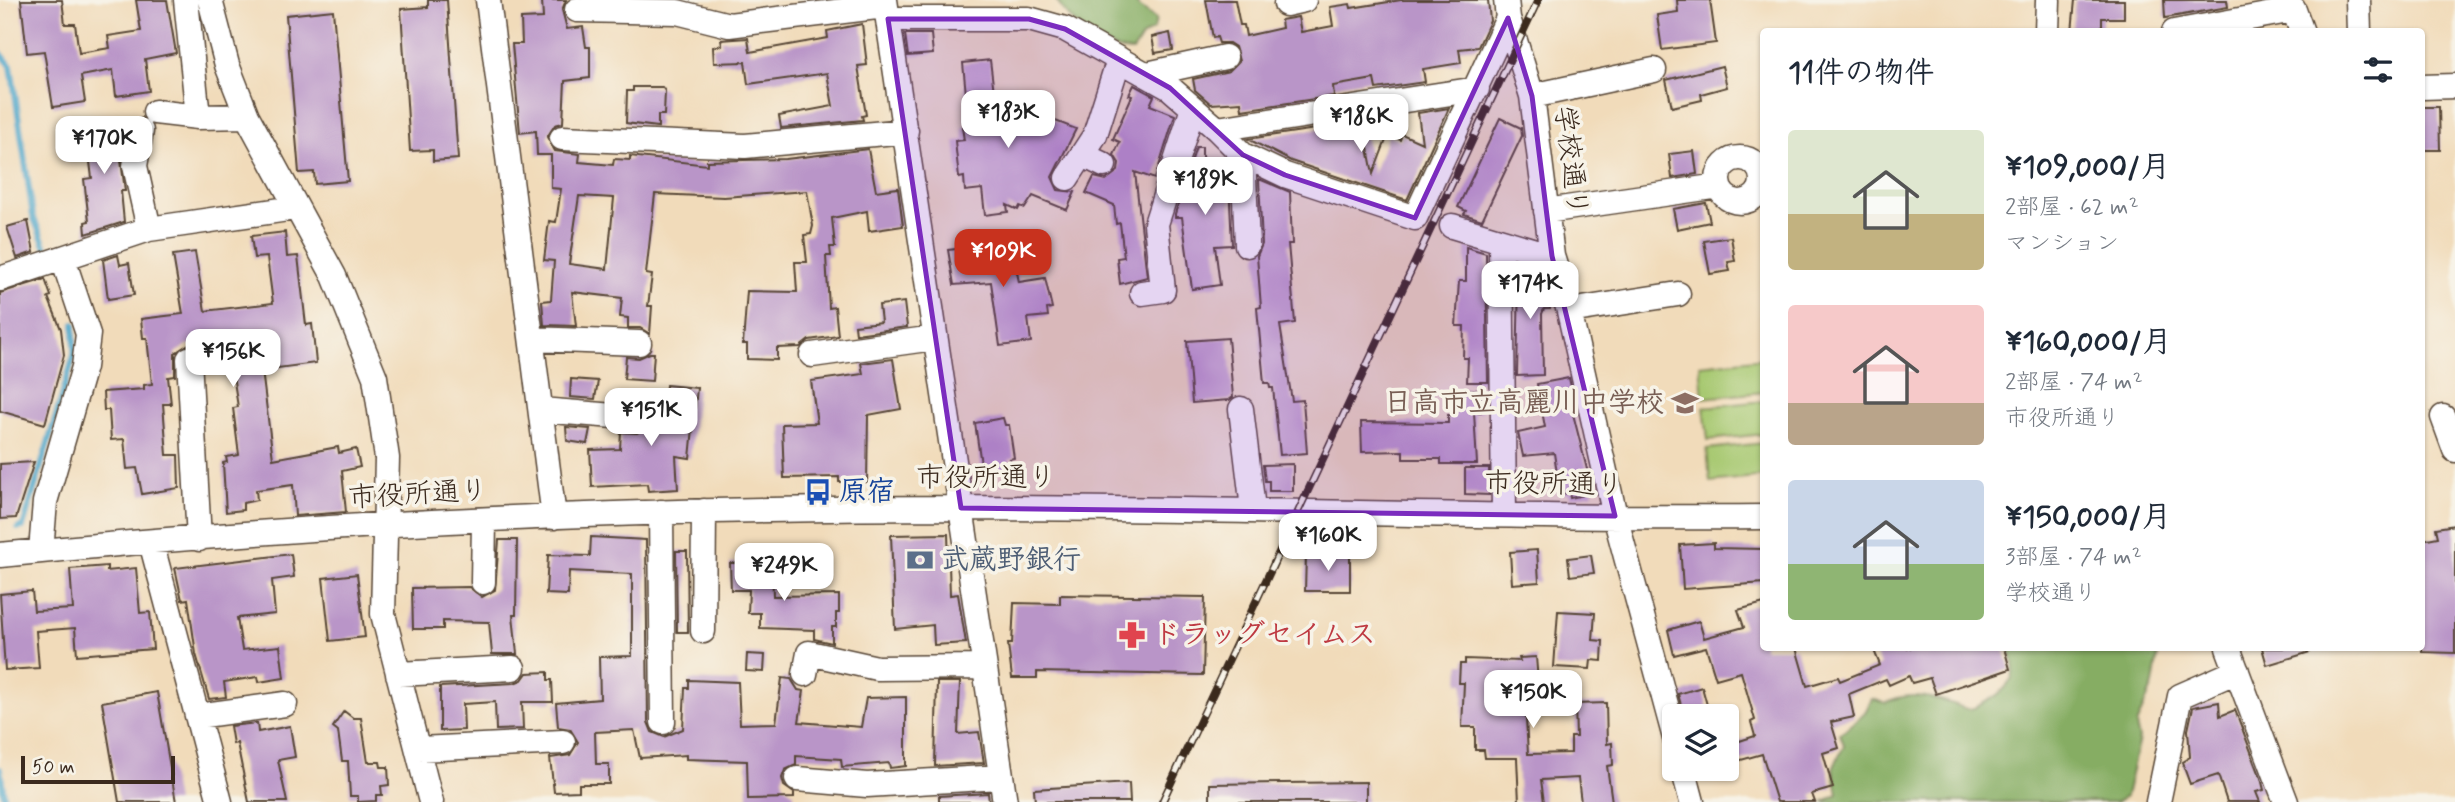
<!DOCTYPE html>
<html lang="ja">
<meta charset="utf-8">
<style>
:root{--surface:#fff;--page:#f2f2f3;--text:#1f2937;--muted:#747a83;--accent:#c8321e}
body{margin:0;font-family:Mynerve,"Klee One",sans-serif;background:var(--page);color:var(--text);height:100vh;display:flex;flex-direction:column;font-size:26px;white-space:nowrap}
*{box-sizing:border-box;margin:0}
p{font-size:23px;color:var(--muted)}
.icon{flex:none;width:38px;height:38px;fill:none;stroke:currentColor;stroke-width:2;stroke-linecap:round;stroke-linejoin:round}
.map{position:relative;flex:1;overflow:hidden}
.side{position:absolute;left:1760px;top:28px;width:665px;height:623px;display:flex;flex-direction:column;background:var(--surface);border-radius:7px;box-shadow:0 2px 5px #0004}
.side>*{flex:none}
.controls{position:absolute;left:1662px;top:704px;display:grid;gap:14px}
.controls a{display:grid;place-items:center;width:77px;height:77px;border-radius:7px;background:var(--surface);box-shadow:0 2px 5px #0004;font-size:35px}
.scale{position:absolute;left:21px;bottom:18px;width:154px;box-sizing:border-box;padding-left:7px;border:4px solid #3b2a1e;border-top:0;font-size:19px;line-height:24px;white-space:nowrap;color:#3b2a1e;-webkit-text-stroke:5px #f7f3e8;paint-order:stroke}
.price{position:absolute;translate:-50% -60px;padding:0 16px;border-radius:14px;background:#fff;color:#222;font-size:23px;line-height:46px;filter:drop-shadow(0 2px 4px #0008)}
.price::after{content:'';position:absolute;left:50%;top:42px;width:21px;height:16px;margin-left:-10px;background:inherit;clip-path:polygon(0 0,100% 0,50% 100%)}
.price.on{background:var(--accent);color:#fff}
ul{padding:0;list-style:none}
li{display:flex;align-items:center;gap:21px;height:175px;padding:0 28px}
li span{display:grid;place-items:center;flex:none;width:196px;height:140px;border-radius:7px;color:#555}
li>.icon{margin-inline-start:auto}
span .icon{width:84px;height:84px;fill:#fffc;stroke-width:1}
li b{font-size:30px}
h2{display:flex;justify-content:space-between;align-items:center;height:84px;padding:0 28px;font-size:30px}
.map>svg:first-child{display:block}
.green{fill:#a8c972;stroke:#727a48;stroke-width:2}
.forest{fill:#86ad64;stroke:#606c41;stroke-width:2}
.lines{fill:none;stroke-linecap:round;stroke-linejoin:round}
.stream{stroke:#4ca5c9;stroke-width:6}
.building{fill:#b995c8;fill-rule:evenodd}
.minor-casing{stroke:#564535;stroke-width:27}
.minor{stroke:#fff;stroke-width:24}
.rail-casing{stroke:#3b2a1e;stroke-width:8}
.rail{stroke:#f7f3e8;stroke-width:5;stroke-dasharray:16;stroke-linecap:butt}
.marked{fill:#7b2cbf;fill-opacity:0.2;stroke:#7b2cbf;stroke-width:5;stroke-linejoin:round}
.labels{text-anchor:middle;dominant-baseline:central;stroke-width:7;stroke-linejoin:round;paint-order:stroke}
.street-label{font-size:28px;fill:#3b2a1e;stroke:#f7f3e8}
.education-label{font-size:28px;font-weight:bold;fill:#785e54;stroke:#f7f3e8;text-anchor:end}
.transit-label{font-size:28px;font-weight:bold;fill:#164399;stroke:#f7f3e8;text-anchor:start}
.service-label{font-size:28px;font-weight:bold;fill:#4e5e75;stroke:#f7f3e8;text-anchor:start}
.health-label{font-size:28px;font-weight:bold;fill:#be3a42;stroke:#f7f3e8;text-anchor:start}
</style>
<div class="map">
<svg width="2455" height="802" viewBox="0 0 2455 802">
<rect width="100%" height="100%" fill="#f7f3e8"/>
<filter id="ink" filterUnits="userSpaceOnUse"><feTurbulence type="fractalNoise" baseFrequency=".0143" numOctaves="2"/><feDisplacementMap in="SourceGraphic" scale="14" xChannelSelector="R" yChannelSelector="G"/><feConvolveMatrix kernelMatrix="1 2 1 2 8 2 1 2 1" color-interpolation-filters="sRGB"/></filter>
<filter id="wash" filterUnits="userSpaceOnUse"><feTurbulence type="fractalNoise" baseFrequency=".00686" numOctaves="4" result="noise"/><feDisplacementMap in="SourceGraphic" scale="28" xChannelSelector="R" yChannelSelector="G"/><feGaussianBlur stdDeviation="1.57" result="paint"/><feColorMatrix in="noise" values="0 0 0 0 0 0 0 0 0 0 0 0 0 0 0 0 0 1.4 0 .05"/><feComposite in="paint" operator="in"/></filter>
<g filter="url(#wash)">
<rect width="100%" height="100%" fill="#f1dbba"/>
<path class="green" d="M1764,358V392L1703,398L1700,365Z
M1764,401V434L1708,440L1704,407Z
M1764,443V476L1710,482L1707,449Z"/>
<path class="forest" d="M1056,0H1136L1138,6L1156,19L1154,29L1142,37L1133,51C1106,52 1069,22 1056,0Z
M2008,648H2159L2153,685L2136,725L2139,739L2126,796L2116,802H1823L1838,794L1833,769L1844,745L1840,734L1864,714L1872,699L1885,703C1906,691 1931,696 1953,704C1958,705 1964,709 1969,709C1975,709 1983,703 1989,700C2012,687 2020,672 2008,648Z"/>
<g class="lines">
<path class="stream" d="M0,52L11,66L33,216L50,258
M18,528L23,527L74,355V324
M0,769L5,802"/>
</g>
<g id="blocks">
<path class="building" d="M21,0H62L65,24H75L79,53L110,48L108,36L141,31L136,0H167L176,53L145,59L149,91L116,96L113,70L81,76L85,102L53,107L44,51L27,53Z
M428,0H447L458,159L433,161V150L410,151L401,9L428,7Z
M542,0H566L562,10L567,29L583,27L586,47H590V78L565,81L563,123L555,125L547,137L555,151L580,154L579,162L613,165L614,159L630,160V156L707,165V161L786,159L868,149L876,191L898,188L903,226L869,231L867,211L832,218L835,247H830L831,256H826L829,308L835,307L838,336L809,340L800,347L777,348V360L747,359V344H743L747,291L797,292L795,262H807L804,235L811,234L813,226L807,191L724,197L655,194L646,274L652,275L648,306H652L650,334L640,328H628V318L620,317L622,298L572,292L576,326L544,325L542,301L551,300L554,261L544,260L549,221L556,222L561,189L551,188V155H537L536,131L520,133L512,44H522L521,19L543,18ZM579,196L614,198L607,269L569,264Z
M1206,0H1235L1240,25H1244L1246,36L1282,28L1281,20L1298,17L1301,32L1333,26L1330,7L1350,4L1351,8L1401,0H1488L1490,21L1478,47L1459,49L1461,63L1423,69L1425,82L1376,89L1374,79L1333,86L1334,96L1242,110L1241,102L1211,104L1195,90L1193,79L1229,71L1239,61L1235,47L1229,43H1219L1217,37L1213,38Z
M1677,0H1710L1716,43L1662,50L1657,15L1678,12Z
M2075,0H2124V18H2102V28H2096V32H2072Z
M2164,0H2227L2228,7L2165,18Z
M333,10L348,181L315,184L314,172L299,173L286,15Z
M862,24L867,65L858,66L866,115L862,116L863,120L781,128L779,116L833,106L827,73L748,84L745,62L714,63L713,47L722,45L721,40L748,38L750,52L828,38L827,31Z
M1170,33L1173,50L1155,53L1152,37Z
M905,34H931L933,54L908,56Z
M990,60L995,101L997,100L998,107L1044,128L1048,118L1076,129L1052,177L1058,190L1075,192L1067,210L1033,196L1025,208L1020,206L1018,210L1007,205L1008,212L985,215L982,189L965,191L964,177L959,178L955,141L964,140L962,127L969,126L963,63Z
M1722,66L1727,87L1701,94L1702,100L1672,107L1666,80Z
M1134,85L1154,96L1150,105L1175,115L1155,179L1135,172L1147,277L1120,284L1117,258L1124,257L1120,223L1116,224L1114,205L1086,193L1094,177L1106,180L1118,171L1119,163L1114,155L1120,142L1113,139L1132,96L1129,95Z
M633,87H662L665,91L664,115H658V127L626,123L627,91H633Z
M2422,107H2439L2440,150H2422Z
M1449,108L1407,200L1291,161L1248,139L1363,122L1373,174L1388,135L1400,140L1402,134L1422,143L1418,113Z
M114,118L116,134L122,133L124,144L120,153L125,191H121L124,222L86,234L85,222L89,221L84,179L92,178L85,122Z
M1500,118L1521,128L1522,136L1482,220L1464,214L1466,211L1458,207Z
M1196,147H1202V157L1207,160L1228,161L1232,245L1215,246L1220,285L1192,289L1182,217H1175V214Z
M1694,151L1697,174L1672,178L1669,154Z
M1259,179L1290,192L1292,244H1288L1295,323L1280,325L1292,401L1303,400L1307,453L1280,455L1273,388H1270L1269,383H1264L1257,308L1261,307L1257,256L1262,244Z
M1706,203L1710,222L1677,229L1673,209Z
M28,221L34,252L17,258L7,227Z
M285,232L287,257L298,256L306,325L312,324L316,363L262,370L273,459L338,447L339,453L356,449L360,467L342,471L346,512L295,516L293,485L256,490L257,500L243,503V510L226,512L223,463L227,462L226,457L239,455L233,408L238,407L229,349L202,352L189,344L175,353V376L168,377L171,404H163L167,455H178L179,488L142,494L137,468L127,469L124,439L111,440L109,410H104L103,392L144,389V385L152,384L147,338H143L141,319L183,314L173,255L195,252L205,311L273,303L267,257L254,258L251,236Z
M1731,237L1735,261L1728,262L1730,271L1710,274L1704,241Z
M1011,243L1019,282L1045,278L1052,308L1047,309L1048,316L1028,318L1031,342L1000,346L991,282L954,285L948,250Z
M1466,247L1486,253L1488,382H1467L1468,358H1463L1464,326H1456L1459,281H1466Z
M118,255L120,265L129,263L134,295L108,299L103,260Z
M1516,261L1531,265V269H1540V293H1548L1549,298L1550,309H1544L1542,314L1543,375L1517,376L1519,280H1516Z
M45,279L51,296L48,297L61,329L64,355L45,424L0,411V293Z
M904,302L907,327L856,334L855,325L881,322L879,305Z
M1228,338L1233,397L1229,400L1192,403L1187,341Z
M650,353H654L652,381L624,379L626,357L639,358Z
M893,359L901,409L868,415L867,482H839V477L784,478L782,424L817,423L811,381L863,374L861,363Z
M1569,378L1576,409L1572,410L1593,493L1570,498L1569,493L1560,494L1554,453L1523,456L1518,433L1545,427L1537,384Z
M571,379L598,381L595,399L570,397Z
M666,385L697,388L690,458L676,456L678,489L648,491L647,484L592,487L590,450L620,449L621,432L637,433L651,425L662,426Z
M1456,389L1481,390V412H1474L1477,464H1441V459H1403V451L1362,452L1361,422L1448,423V415H1455Z
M1003,418L1005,425H1009L1014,458L1009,459L1011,467L982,471L975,423Z
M566,427L590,429L587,444L567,441Z
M34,462L16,518L0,519V464Z
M1293,464V491H1269V481H1265L1263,465Z
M1465,468H1489V495L1465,494Z
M2455,525V653L2422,652V540L2438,537L2436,528Z
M948,534L950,595L958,594L966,643L934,645L933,625L895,629L891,535Z
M591,537L646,540L648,722L652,732L664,737L683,729L685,688H689V680L738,682L740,724L776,723L782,678L791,679L798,690L804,691L799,722L861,727L866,698L906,697V766L890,768L889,763L842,767L841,759L796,756V765L785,770L782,778L784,786L794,793V798L748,799L747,761L686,759V755L640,758L634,730L595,732L596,764H609V784H579V791L554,792L550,758L570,755L578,742L570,729L558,727L556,703L600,699L599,657L632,656V574L569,571L568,595L546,594L548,555L590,556Z
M499,540H517L516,615H513L517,654H492L489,622L443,621V629H413L412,588L469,587L482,597L495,590Z
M1714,543V548L1764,549V583L1683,589L1680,545Z
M1537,550L1539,582L1512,584L1510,552Z
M676,551H687L688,632H677Z
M291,554L294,577L272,580L275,614L237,618L242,650L280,646L284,678L259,682L258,677L224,682L226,697L209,699L196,654L188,599L182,600L175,568Z
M1306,555L1350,556V591H1305Z
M1591,555L1594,573L1570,576L1568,558Z
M730,563H772L773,596L839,595V613H836V627H832V643L814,639V630L760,628V613H748L749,590H731Z
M107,566V571L136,568L140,613L150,612L153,649L77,655L75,628L36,631L39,668L5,670L0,594L32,591L34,611L73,609L70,569Z
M357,574L365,637L330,641L323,578Z
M1060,595L1205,597L1203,675L1037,672V678H1012L1008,644H1012L1014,603L1060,604Z
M1764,603V648H1796L1807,686L1838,677L1840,681L1880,665L1873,648H2004L2010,669L1936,694L1930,678L1912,683L1909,676L1889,685L1886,679L1849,694L1854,717L1831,722L1839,748L1823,753L1833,788L1812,794L1815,802H1777L1762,754L1727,764V745L1755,736L1751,722L1755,720L1741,672L1716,679L1706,647L1674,655L1668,630L1699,621L1704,638L1744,627L1738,610Z
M1558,611L1595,613L1593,640L1603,641L1602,661L1591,660L1590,669L1554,667Z
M2262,648H2310V652L2267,665Z
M747,654L765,655L764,672L746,671Z
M1536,657L1538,682L1524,683L1528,754L1571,753V737H1576L1575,704L1606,703L1607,744L1612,743L1613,765L1607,766L1612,802H1581L1578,778L1541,780L1544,802H1519L1517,758H1485L1484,750H1475V727H1462L1464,683H1459L1460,664H1465V659L1520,661L1519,658Z
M548,672V680H552L553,702H522L523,729L496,730L495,702L463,704L464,730L440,731V687L514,683L522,680L527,673Z
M937,682H960L958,734L979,732L984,763L935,766Z
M1702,687L1710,716H1684L1678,694Z
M157,692L176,802H119L102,702Z
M2219,702L2220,716L2235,710L2261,778L2264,790L2256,792L2260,802H2227L2218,775L2190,784L2182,762L2190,757L2188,730L2193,707Z
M344,711L353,718H361L368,762H380L381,767H388L389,785L381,786L382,795H376V801L358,802V796H350L348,761H342L338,731L333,727Z
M257,723L258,732L290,726L295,757L278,760L287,802H249L237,743L233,744L230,726Z
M1366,782V802H1210V784Z
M1129,783L1130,802H1035L1034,789Z
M988,793L989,802H939V796Z"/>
</g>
</g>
<g filter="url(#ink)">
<use href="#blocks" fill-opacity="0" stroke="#564535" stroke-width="2"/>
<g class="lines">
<defs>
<path id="minor" d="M186,0L198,117
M210,0L227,65L247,116L334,276L375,377L387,458L383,614L431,802
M488,0L554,517
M885,0L1005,802
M1506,0L1508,18L1532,96L1552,256L1569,311L1615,516L1675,738
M2358,0L2359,32
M1286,4L1304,0
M577,10L677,12L729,25L885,6
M888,19H1029L1065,29L1170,88L1217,129L1243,155L1285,175L1415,218L1508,18
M2047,32L2048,0
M2174,32L2294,10L2302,32
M1147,74L1225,57
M2422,87L2455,86
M1532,96L1654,70
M155,112L198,117L247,116
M1217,129L1477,89
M141,131L135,166L149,229
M562,138L745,146L906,131
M1083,155L1104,165
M1243,155L1247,245
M1718 180a22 22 0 1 1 44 0a22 22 0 1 1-44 0Z
M1067,178L1095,135L1119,59
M1546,211L1719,186
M1452,226L1552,256
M1501,242L1504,513
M0,279L149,229L295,208
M1142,293L1163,290L1156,224L1193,108
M1569,311L1678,294
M532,339L639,343
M812,355L934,338
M189,359L199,539
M1241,409L1253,509
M541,410L638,418
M2443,417L2455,450
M661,512L663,722
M151,542L220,802
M41,551L45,502L84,367L88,334L63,259
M0,555C320,523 644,508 966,508C1232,508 1498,519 1764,517
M483,582L484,521
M703,631L704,511
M2228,648L2286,802
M398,674L513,668
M805,674L809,653L877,668L984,667
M197,716L285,704
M419,749L563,742
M1683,768L1692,802
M797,779L867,785L1001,777
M2158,802L2180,696L2237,671"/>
</defs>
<use href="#minor" class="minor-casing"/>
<use href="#minor" class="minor"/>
<defs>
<path id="rail" d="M1162,802L1538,0"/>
</defs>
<use href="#rail" class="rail-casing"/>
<use href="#rail" class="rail"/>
</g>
</g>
<path class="marked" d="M1508,18L1532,96L1552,256L1615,516L961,508L888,19H1029L1065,29L1170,88L1243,155L1285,175L1415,218Z"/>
<defs>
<symbol id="school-bare" viewBox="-9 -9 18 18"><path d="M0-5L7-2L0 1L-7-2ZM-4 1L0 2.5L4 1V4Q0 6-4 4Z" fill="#8d6e63" stroke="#f7f3e8" stroke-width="2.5" paint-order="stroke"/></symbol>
<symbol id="bus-bare" viewBox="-9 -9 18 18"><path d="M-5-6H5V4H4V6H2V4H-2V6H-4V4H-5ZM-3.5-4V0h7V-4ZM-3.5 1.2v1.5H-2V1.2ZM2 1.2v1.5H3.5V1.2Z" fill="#1a4fb4" stroke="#f7f3e8" stroke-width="2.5" paint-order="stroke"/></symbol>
<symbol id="bank-bare" viewBox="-9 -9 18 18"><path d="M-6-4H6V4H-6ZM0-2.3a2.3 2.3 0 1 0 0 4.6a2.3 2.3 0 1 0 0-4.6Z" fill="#5c6f8a" stroke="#f7f3e8" stroke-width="2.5" paint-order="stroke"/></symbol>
<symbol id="pharmacy-bare" viewBox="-9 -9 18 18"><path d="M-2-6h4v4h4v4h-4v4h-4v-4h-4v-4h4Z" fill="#e0444e" stroke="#f7f3e8" stroke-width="2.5" paint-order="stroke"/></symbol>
</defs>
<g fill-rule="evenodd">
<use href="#school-bare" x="1666" y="384" width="38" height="38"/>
<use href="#bus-bare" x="799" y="473" width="38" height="38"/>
<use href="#bank-bare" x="901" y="541" width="38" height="38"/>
<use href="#pharmacy-bare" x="1113" y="616" width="38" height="38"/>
</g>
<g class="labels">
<g class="street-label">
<text transform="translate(1570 161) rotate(83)">学校通り</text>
<text x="986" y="478">市役所通り</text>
<text transform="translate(1554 485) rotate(1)">市役所通り</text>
<text transform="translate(418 495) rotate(-3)">市役所通り</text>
</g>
<g class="education-label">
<text x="1664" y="403">日高市立高麗川中学校</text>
</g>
<g class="transit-label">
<text x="839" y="492">原宿</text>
</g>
<g class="service-label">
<text x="941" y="560">武蔵野銀行</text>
</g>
<g class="health-label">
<text x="1153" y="635">ドラッグセイムス</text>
</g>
</g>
</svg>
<div class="controls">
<a><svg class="icon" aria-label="layers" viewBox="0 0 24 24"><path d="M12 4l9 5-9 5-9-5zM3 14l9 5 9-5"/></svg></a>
</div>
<div class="scale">50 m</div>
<b class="price" style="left:1008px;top:150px">¥183K</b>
<b class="price" style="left:1361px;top:154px">¥186K</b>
<b class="price" style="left:104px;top:176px">¥170K</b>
<b class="price" style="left:1205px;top:217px">¥189K</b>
<b class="price on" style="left:1003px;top:289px">¥109K</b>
<b class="price" style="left:1530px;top:321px">¥174K</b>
<b class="price" style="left:233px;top:389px">¥156K</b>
<b class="price" style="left:651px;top:448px">¥151K</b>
<b class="price" style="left:1328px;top:573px">¥160K</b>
<b class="price" style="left:784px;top:603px">¥249K</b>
<b class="price" style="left:1533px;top:730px">¥150K</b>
<section class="side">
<h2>11件の物件<svg class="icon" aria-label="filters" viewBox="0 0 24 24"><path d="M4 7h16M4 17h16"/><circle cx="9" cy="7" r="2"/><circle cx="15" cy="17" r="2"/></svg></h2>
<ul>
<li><span style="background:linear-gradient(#dfe7d0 60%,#c2b280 0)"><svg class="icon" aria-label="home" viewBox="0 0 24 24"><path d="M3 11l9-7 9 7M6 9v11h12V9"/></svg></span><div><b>¥109,000/月</b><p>2部屋 · 62 m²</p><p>マンション</p></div></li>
<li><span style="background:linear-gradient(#f6c9c9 70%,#b9a48a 0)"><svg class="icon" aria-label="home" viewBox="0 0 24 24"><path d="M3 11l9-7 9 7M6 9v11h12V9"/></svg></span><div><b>¥160,000/月</b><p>2部屋 · 74 m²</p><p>市役所通り</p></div></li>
<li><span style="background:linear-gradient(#c9d6e8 60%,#8fb573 0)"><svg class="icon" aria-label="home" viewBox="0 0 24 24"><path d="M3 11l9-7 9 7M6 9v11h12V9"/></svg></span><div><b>¥150,000/月</b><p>3部屋 · 74 m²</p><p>学校通り</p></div></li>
</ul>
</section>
</div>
